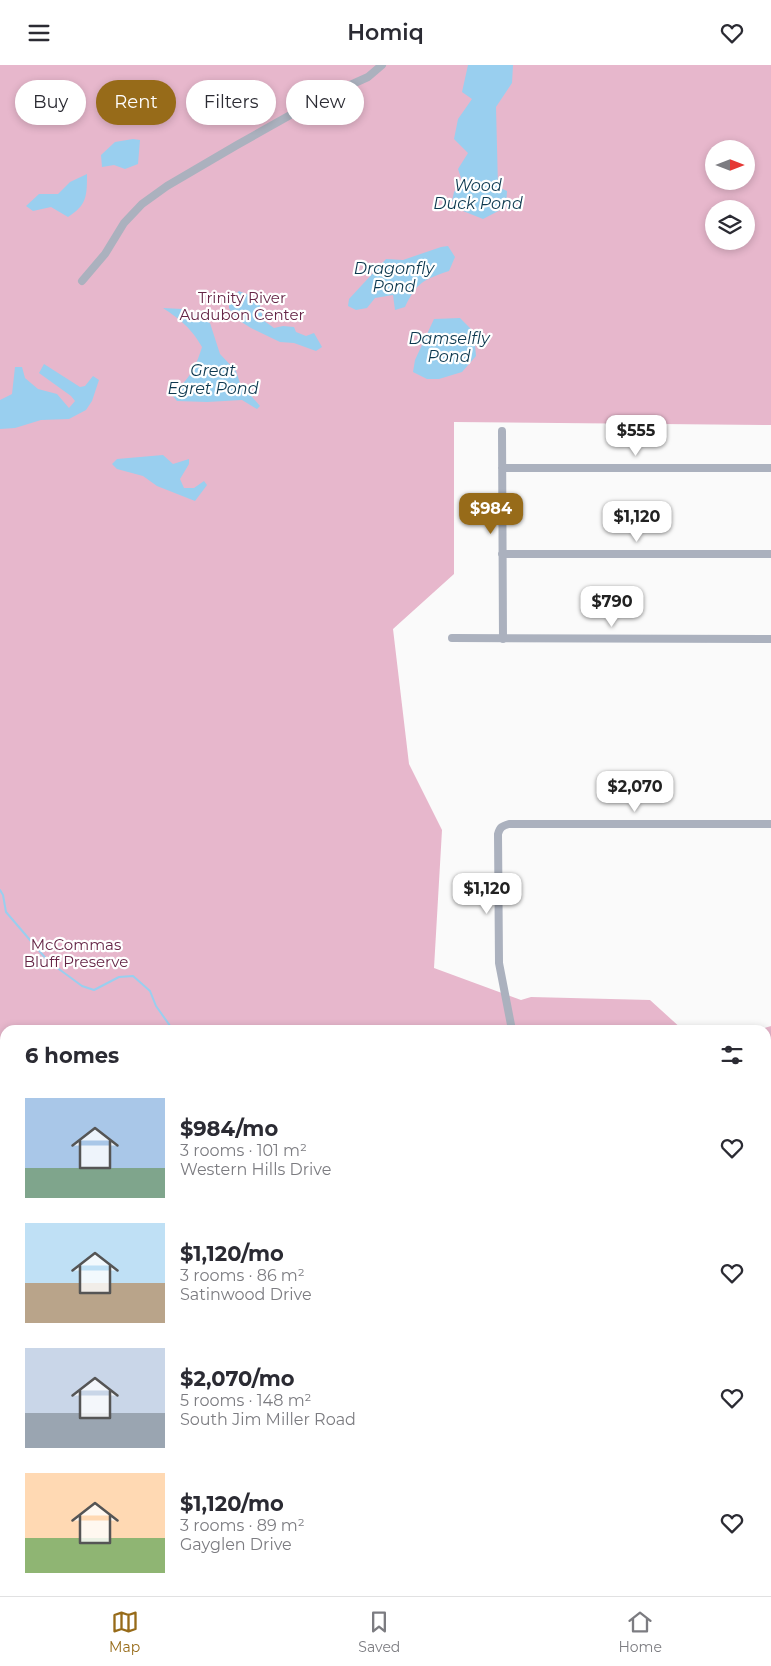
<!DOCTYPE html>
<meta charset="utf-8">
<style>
:root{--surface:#fff;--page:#f7f7f7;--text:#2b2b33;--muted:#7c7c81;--line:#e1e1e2;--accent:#976b19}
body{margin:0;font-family:Montserrat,sans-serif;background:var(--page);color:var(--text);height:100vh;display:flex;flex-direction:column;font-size:19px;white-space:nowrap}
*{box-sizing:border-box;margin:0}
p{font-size:16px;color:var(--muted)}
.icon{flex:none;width:28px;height:28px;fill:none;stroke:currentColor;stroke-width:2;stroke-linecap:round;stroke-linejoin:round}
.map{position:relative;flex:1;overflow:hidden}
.sheet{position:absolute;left:0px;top:960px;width:771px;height:571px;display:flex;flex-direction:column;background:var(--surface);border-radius:15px 15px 0 0;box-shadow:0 2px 8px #0003}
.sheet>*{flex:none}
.top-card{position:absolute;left:15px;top:15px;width:500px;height:45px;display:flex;gap:10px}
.needle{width:32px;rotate:90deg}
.buttons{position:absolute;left:705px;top:75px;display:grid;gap:10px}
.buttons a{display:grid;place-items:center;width:50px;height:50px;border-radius:50%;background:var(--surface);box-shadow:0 2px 8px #0003;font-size:25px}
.price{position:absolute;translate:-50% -42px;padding:0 11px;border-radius:10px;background:#fff;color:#222;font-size:16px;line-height:32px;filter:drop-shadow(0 1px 2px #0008)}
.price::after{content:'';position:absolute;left:50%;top:30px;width:15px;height:11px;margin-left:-8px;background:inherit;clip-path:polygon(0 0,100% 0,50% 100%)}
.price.selected{background:var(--accent);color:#fff}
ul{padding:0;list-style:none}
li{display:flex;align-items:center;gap:15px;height:125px;padding:0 25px}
li span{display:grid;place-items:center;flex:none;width:140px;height:100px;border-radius:0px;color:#555}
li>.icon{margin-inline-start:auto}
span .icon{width:60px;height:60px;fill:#fffc;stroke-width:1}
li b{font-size:21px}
h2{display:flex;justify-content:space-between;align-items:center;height:60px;padding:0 25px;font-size:21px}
.chip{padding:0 18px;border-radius:22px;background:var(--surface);box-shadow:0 2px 8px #0003;font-size:18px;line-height:45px}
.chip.selected{background:var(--accent);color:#fff}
header{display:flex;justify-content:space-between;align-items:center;height:65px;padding:0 25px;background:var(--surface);font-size:22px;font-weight:600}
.dock{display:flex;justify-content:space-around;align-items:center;height:70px;border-top:1px solid var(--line);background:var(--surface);font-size:14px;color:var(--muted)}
.dock a{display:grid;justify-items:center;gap:2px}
.dock .selected{color:var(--accent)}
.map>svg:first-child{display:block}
.green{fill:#e7b7cc;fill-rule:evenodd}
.water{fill:#99cfef}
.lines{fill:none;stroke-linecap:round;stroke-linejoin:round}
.stream{stroke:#99cfef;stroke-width:2}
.minor{stroke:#abb1be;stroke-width:8}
.labels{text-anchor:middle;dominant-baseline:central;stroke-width:4.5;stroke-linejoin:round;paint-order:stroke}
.park-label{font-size:15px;fill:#652546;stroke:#fff}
.water-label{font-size:16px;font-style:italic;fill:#0c384f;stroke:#fff}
</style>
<header><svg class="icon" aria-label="menu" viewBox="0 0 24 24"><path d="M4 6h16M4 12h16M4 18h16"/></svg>Homiq<svg class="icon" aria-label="heart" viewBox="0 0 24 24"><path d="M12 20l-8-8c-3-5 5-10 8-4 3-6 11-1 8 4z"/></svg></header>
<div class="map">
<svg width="771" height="1531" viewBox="0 0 771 1531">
<rect width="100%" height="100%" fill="#fafafa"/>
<path class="green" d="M0,0H771V360L454,357V509L393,564L409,699L442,765L434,903L521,935L531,932L650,935L683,965H5V1106L0,1108ZM714,84H746V116H714ZM714,144H746V176H714Z
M771,961V1045L766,1044V965H758Z
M167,1526H325L324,1531H167Z"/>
<path class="water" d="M468,0H513L512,18L496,42L498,122L507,126L506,142L483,154L463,146L452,136L454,127L462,116L458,104L468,88L454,74L458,54L472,34L462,27Z
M133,74L140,75L138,99L125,104L114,100L102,102L101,90L115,77Z
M87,109C87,131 87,140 68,152L51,142L33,146L26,141L39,129H58L70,117Z
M448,181L455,192L449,206C423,215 417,217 405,242L395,245L393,230L375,233L367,243L356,245L348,241L349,234L386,194L403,195L441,182Z
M239,226C258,233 260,234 263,255L274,263L283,261L294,262L296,267L306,271L314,268L322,282L316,286L294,278L280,277L251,263L235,253L229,243V236Z
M163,243L182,244L210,258L220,289L236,306L240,318L260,341L257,344L242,335L207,337L177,336L171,329C190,314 195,304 202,282C191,263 181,255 163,243Z
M460,253L474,267L476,291L462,307L439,314H427L413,307L415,295L434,254Z
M44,299L80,322L85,321L93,311L99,315L92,336L86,345L69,354L41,355L15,363L0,364V335L12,329L15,302H22L25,313L38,324L57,329L69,343L75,336L71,331L39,308Z
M163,390L173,399L189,394V399L180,414L184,423H194L204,416L207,420L195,436L157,421L143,411L117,404L112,399L117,394Z"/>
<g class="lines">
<path class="stream" d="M0,825L3,830L6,847L48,896L82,921L94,925L119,912L133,911L150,926L156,941L173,965
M766,1011L771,1012"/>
<path class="minor" d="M82,216L105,189L124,158L142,139L167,121L237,80L317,35L368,12L382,0
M502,366L503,574
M502,403H771
M502,489H771
M452,573L771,574
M512,965L499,898L498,769C500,762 502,761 509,759H771
M159,1526V1531
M329,1531V1526
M550,1531L551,1526
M645,1531V1526
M738,1531L739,1526"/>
</g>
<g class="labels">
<g class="park-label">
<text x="242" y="232">Trinity River<tspan x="242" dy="17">Audubon Center</tspan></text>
<text x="76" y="879">McCommas<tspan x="76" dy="17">Bluff Preserve</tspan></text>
</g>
<g class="water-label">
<text x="478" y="120">Wood<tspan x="478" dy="18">Duck Pond</tspan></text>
<text x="394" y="203">Dragonfly<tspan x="394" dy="18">Pond</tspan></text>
<text x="449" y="273">Damselfly<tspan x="449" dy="18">Pond</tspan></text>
<text x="213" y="305">Great<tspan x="213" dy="18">Egret Pond</tspan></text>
</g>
</g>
</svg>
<div class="buttons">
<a><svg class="needle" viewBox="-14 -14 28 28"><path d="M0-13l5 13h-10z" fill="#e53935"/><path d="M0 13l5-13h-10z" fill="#7c7c81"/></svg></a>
<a><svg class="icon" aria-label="layers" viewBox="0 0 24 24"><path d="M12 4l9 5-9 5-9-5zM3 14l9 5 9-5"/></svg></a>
</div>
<b class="price" style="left:636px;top:392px">$555</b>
<b class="price selected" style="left:491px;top:470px">$984</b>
<b class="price" style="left:637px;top:478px">$1,120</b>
<b class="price" style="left:612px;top:563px">$790</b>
<b class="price" style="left:635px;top:748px">$2,070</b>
<b class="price" style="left:487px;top:850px">$1,120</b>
<div class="top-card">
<a class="chip">Buy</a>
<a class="chip selected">Rent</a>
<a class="chip">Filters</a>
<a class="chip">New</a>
</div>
<section class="sheet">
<h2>6 homes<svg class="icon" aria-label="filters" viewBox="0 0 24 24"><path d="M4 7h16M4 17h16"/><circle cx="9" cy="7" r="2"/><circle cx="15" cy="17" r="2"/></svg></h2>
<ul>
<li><span style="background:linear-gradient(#a9c7e8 70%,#7fa58c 0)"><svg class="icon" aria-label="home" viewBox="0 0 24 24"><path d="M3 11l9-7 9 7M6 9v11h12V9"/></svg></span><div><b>$984/mo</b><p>3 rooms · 101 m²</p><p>Western Hills Drive</p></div><svg class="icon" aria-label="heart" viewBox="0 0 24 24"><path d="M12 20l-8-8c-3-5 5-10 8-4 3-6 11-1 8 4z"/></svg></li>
<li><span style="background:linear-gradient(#bfe0f5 60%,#b9a48a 0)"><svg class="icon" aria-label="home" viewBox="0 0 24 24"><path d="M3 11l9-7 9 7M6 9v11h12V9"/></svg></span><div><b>$1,120/mo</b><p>3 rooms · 86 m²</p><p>Satinwood Drive</p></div><svg class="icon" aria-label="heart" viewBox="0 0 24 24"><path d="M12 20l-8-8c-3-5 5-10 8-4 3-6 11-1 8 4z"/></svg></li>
<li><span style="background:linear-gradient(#c9d6e8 65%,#9aa5b1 0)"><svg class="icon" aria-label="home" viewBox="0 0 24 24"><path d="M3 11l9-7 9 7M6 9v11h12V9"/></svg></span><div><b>$2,070/mo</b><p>5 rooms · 148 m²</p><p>South Jim Miller Road</p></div><svg class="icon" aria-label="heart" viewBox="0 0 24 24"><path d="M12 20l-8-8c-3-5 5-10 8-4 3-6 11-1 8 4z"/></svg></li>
<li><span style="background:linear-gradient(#ffd9b3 65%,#8fb573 0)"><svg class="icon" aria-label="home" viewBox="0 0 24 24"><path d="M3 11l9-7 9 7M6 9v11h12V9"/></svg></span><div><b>$1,120/mo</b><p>3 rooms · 89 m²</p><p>Gayglen Drive</p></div><svg class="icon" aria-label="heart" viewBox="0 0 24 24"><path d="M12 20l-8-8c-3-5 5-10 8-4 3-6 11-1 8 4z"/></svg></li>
</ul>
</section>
</div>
<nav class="dock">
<a class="selected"><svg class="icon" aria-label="map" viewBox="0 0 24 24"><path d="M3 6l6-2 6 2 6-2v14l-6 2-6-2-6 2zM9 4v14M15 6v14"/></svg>Map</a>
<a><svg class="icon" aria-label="saved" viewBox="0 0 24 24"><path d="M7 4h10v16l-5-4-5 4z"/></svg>Saved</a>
<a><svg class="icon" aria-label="home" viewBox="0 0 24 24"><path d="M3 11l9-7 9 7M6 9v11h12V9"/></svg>Home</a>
</nav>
